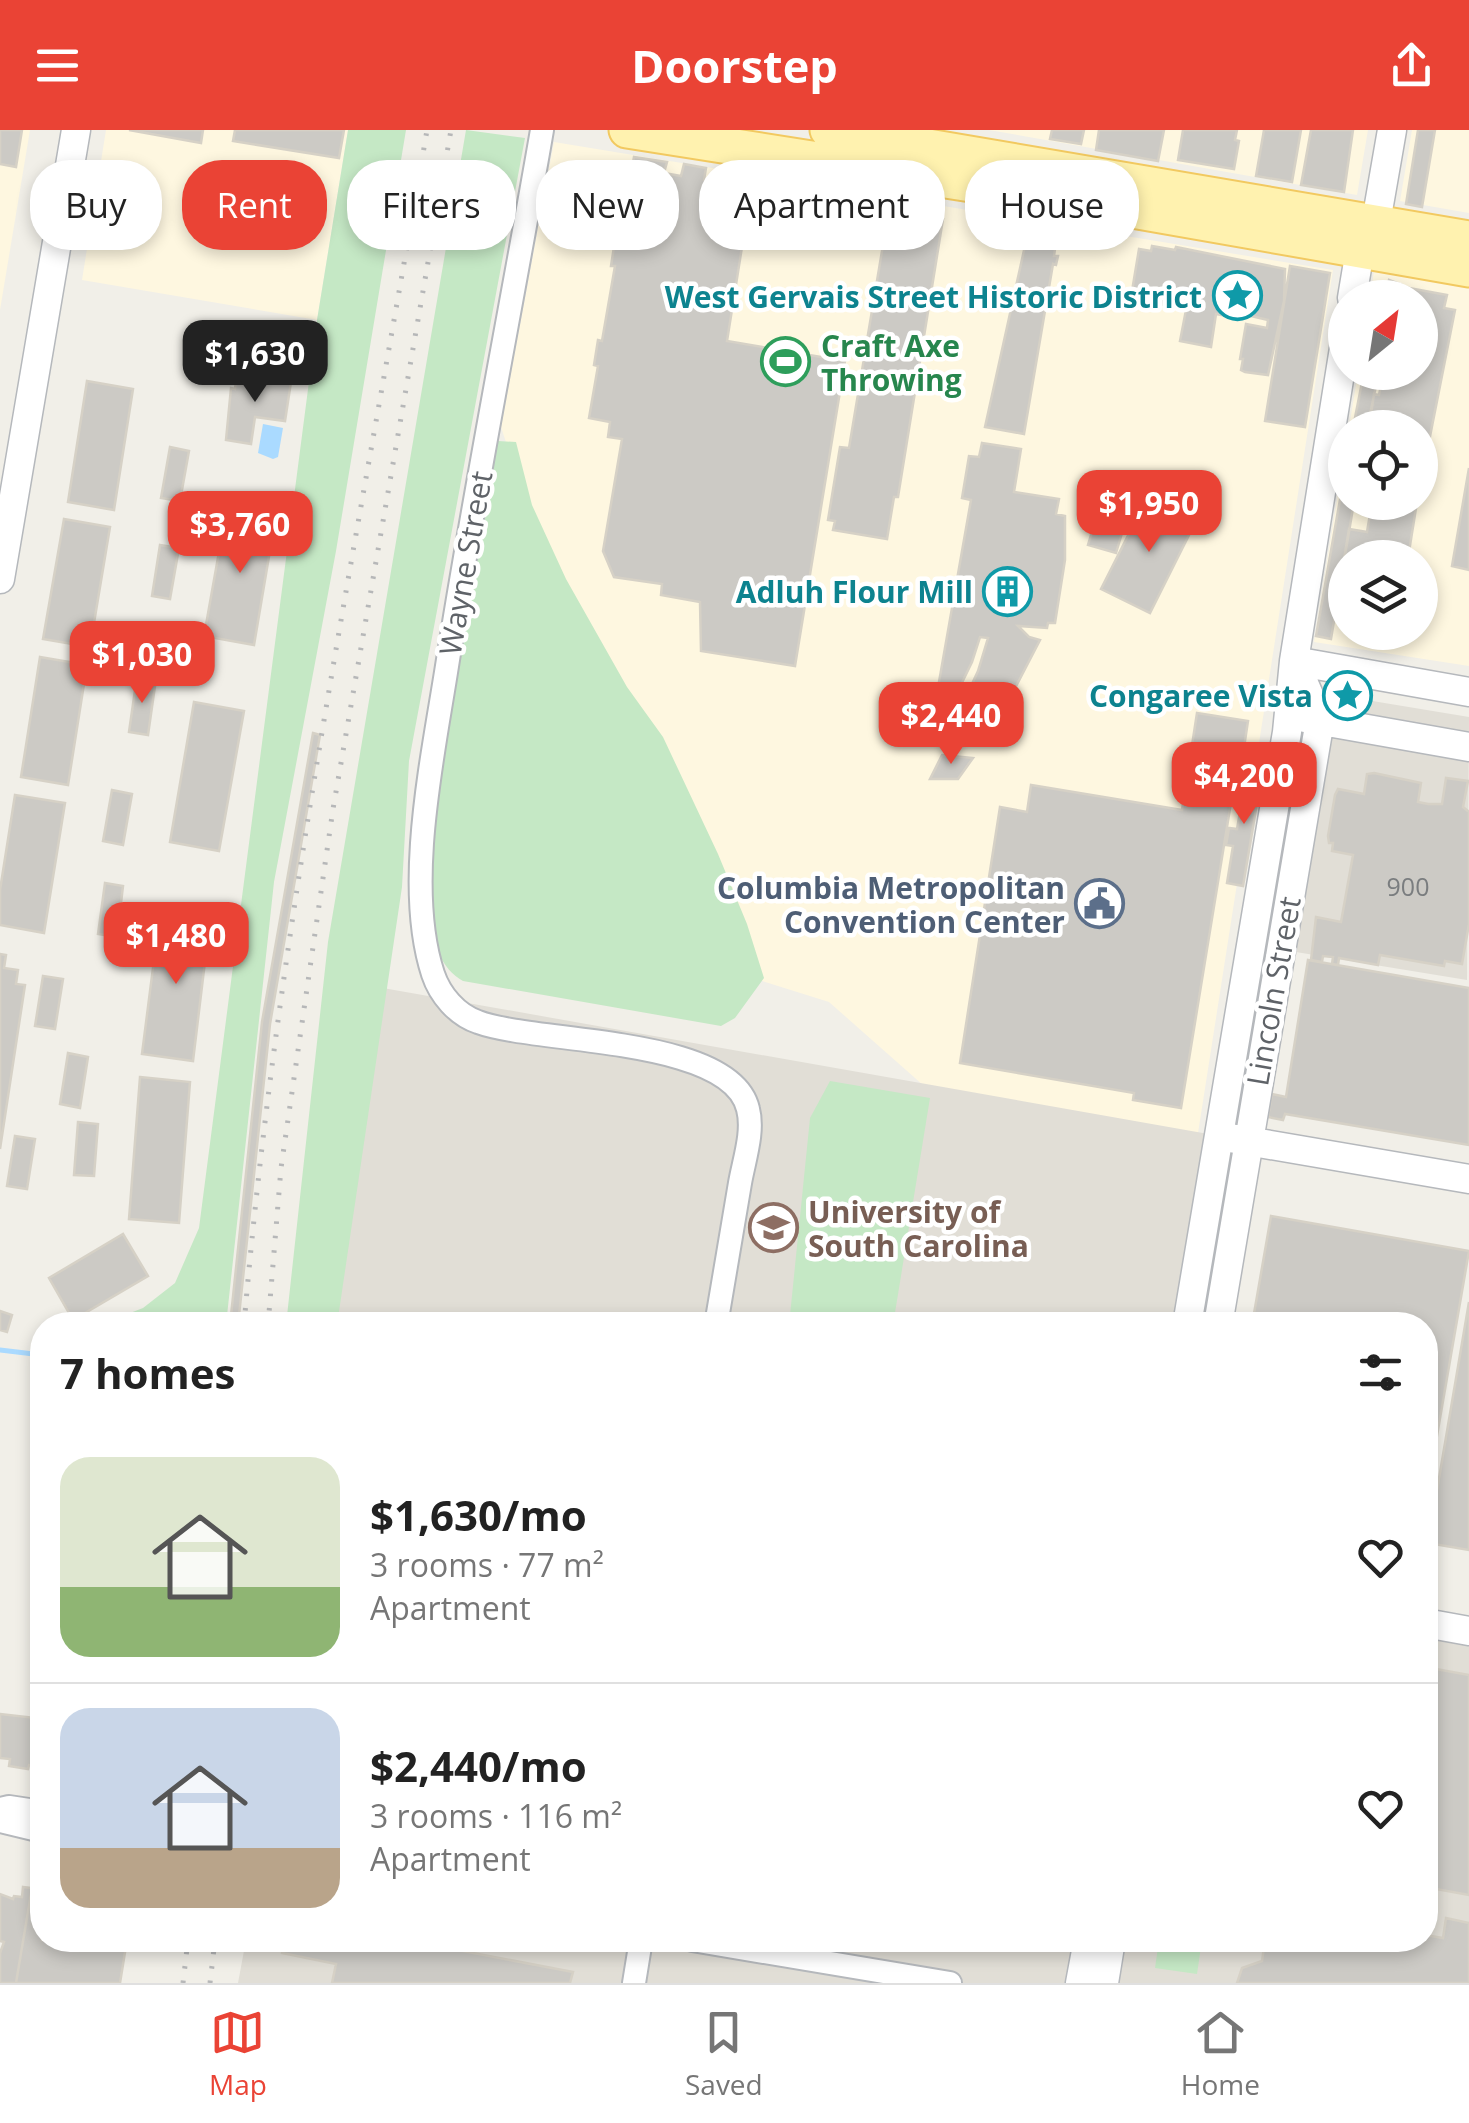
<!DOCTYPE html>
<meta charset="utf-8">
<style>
:root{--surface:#fff;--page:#f2f2f2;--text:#222;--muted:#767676;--line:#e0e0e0;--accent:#ea4335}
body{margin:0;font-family:"Open Sans",sans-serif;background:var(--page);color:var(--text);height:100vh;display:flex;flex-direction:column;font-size:38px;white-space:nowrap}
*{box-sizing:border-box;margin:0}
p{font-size:32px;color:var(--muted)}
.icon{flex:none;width:55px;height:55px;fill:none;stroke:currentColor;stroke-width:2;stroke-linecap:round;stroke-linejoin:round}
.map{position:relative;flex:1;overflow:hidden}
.side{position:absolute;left:30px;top:1182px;width:1408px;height:640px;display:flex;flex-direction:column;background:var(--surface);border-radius:40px;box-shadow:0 5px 15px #0003}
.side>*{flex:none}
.top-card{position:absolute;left:30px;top:30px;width:1410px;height:90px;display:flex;gap:20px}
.needle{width:65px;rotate:30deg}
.tools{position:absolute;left:1328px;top:150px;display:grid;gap:20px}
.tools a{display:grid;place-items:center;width:110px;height:110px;border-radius:50%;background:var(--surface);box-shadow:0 5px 15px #0003;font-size:50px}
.price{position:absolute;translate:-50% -85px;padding:0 22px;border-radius:20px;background:var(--accent);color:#fff;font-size:32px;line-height:65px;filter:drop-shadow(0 2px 5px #0008)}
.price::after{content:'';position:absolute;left:50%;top:60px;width:30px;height:22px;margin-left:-15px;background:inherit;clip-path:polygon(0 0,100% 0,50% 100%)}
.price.active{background:#222;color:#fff}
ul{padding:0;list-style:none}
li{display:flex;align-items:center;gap:30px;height:250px;padding:0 30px}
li+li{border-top:2px solid var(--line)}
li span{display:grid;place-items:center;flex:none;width:280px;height:200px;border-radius:30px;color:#555}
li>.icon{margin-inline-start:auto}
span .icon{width:120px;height:120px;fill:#fffc;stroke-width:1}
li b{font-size:42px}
h2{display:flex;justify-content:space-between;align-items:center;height:120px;padding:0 30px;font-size:42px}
.chip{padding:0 35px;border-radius:40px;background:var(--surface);box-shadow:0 5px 15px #0003;font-size:35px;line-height:90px}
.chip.active{background:var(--accent);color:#fff}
header{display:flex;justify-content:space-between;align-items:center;height:130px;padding:0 30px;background:var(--accent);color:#fff;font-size:45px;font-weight:700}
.tabs{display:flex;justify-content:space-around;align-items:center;height:140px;border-top:2px solid var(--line);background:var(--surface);font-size:28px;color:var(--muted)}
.tabs a{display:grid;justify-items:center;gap:5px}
.tabs .active{color:var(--accent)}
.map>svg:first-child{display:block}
.commercial{fill:#fef7e0;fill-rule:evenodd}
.education{fill:#e1ded6}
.green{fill:#c5e8c5}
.water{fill:#aadaff}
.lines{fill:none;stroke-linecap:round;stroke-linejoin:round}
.stream{stroke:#aadaff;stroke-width:5}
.building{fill:#cccac5;stroke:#d6d1c6;stroke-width:2.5}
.minor-casing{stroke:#b5b8bc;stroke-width:26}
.tertiary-casing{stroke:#b5b8bc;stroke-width:31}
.primary-casing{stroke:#f2c960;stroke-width:39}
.minor{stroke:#fff;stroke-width:22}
.tertiary{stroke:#fff;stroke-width:28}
.primary{stroke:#fff2af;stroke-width:35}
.rail{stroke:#b6b7b8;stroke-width:5;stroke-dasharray:2.5 12;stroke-linecap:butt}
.labels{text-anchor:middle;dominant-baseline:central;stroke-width:9;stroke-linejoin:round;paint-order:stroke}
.number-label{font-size:25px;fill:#7a7d7f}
.culture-label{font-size:30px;font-weight:bold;fill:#0d838f;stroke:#fff;text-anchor:end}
.leisure-label{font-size:30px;font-weight:bold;fill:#27864d;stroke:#fff;text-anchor:start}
.street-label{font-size:30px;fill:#5f6368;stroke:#fff}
.service-label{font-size:30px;font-weight:bold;fill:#4e5e75;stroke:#fff;text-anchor:end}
.education-label{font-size:30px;font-weight:bold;fill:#785e54;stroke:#fff;text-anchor:start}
</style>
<header><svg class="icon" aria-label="menu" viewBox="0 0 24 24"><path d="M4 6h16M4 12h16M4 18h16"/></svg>Doorstep<svg class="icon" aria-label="share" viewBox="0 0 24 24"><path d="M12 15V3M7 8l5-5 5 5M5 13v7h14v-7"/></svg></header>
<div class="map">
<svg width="1469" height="1853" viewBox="0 0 1469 1853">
<rect width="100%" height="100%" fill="#f1efe8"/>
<path class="commercial" d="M0,0H30L0,180Z
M106,0H348L317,190L82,150Z
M989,0H1368L1357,65Z
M1412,0H1469V83L1400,71Z
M554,12L1333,140L1168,1195L932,963L829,872L756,849L520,355L501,297Z
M1374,141L1469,157V536L1314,512L1345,321V372H1420V298L1349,297L1358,243L1420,242V168L1370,167ZM1345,428H1420V502H1345Z"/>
<path class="education" d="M1300,559L1469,587L1467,850L1259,816Z
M366,855L1231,1008L1202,1195H318Z
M1425,1494L1469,1502V1853H238L246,1810H1425Z"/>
<path class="green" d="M348,0H406L336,421L274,752L226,1195H99L143,1178L175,1153L199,1098L317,190Z
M466,0L525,8L409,631L402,757L337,1195H286L328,812Z
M498,311L516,312L532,375L566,449L627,557L663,607L718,724L747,794L764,848L735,888L721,896L463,851C441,839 432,812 430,787C426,723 437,660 446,597C461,502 480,407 498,311Z
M830,951L930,968L893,1195H789L810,988Z
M1159,1810H1202L1197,1844L1155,1838Z"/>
<path class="water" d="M263,294L283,298L278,327L273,329L258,323Z"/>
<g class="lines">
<path class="stream" d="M0,1220L42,1225"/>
</g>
<path class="building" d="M0,0H22L16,37L0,34Z
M129,0H203L201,13Z
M235,0H344L339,28L233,11Z
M1052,0H1084L1081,14L1050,9Z
M1099,0H1164L1158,31L1096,20Z
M1183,0H1237L1235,10L1239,11L1234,39L1178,30Z
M1264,0H1301L1292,52L1256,46Z
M1311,0H1353L1344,62L1301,55Z
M1418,0H1435L1422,77L1406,74Z
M634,27L667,32L664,43L681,46L684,34L706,38L704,50L720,53L722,40L753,48L727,211L845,231L795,536L701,521L700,472L661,465L662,454L614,447L603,421L622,309L608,307L610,292L589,288L598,236L594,235L598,210L602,211L615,136H611L615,110L619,111Z
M897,81L943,89L898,367H894L887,409L833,400L835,391L828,390L840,317L849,318L884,109L892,110Z
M1030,93L1058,98L1054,126H1058L1056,135L1053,134L1024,304L985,297Z
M1152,116L1175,120L1176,117L1285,139L1284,171L1268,245L1245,242L1241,240L1243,229H1240L1246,194L1267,198L1268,190L1234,182L1233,187L1216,184L1211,217L1180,211L1186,180L1131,167L1139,119L1151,121Z
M1290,136L1330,143L1305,297L1265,291Z
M1389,150L1402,155L1399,168H1385Z
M1409,158L1447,165L1444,178L1455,180L1420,357V298H1369L1374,264L1379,265L1382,250L1394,252L1396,242H1420V168H1408Z
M1364,242H1379L1367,298H1353Z
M237,243L291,252L285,291L255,287L251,314L226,310L231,258L235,259Z
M87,251L133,259L114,380L68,372Z
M982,313L1021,319L1014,362L1059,369L1056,384L1065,386V430L1055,493H1048L1047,498L1018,496L1029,507L1040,510L999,589L959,582L978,541L988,508L980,507L972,532L952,573L936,569L971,370L962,368L969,326L979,327Z
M170,317L189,321L180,371L161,368Z
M1469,338V440L1452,436Z
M1345,341V372H1354L1331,509L1316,506Z
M1106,355L1134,363L1116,423L1088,415Z
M1148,366L1196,391L1150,483L1101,459Z
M1372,372H1417L1408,428L1344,429L1349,399L1367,402Z
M227,377L276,385L254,515L204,506Z
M64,389L110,397L90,517L43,509Z
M160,415L179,418L170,469L152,466Z
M40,527L87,535L68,655L21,647Z
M137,546L156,549L148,605L129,602Z
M194,572L244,581L219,721L170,712Z
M1197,583L1248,591L1242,631L1235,648L1181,978L1133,970L1134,963L960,933L1000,677L1027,682L1031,655L1182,680Z
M313,603L320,605L270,894L238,1195H230L262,892Z
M942,625L973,628L958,649H930Z
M1248,636L1263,638L1243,756L1227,753L1233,716L1226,715L1229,698L1237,699Z
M1374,643L1421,653L1418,672L1428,674H1442L1446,648L1468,651L1463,677L1469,682V794L1462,834L1445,831L1444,836L1380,825L1378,835L1339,828L1338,835L1332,834L1333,827L1323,826L1322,832L1311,830L1316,787L1341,792L1353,725L1332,721L1333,713H1329L1328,706L1335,665L1338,659L1364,664L1367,644Z
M112,660L132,664L123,715L103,711Z
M15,665L65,673L44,803L0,795V760Z
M105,753L123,756L117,807L98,804Z
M160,783L210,790L193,931L142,924Z
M0,824L6,825L4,838L18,840L16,854L25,855L0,1019Z
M1308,830L1469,858V1015L1285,984L1283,990L1268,987L1272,964L1286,967Z
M43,846L63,849L55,899L35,896Z
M68,923L88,927L80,978L60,974Z
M140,947L190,952L179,1093L129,1089Z
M78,992L98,994L94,1046L74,1045Z
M15,1006L35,1009L27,1059L7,1056Z
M1271,1086L1469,1121L1425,1375V1195H1252Z
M123,1104L148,1146L73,1190L49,1148Z
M1469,1172V1420L1428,1413Z
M0,1181L12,1185L7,1202L0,1200Z
M1425,1537L1469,1545V1765L1425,1757Z
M0,1584L36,1588V1592L42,1593V1641H38L39,1636L29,1635L28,1639L9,1636L10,1629L0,1628Z
M23,1757L32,1758L16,1853H0V1823L4,1812L0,1811V1764L13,1769L14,1766L22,1767Z
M32,1758L42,1760V1810H127L120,1853H16Z
M1446,1788L1469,1793V1853H1237L1242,1838L1262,1831L1264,1817L1257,1816L1258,1810H1425V1805L1443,1808Z
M284,1810H405L573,1842L570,1853H332L336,1834L282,1823Z"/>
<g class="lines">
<defs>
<path id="minor" d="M542,0C511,179 475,357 447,536C433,626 404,756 433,844C440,865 457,885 478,892C537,914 731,906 748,979C754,1002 744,1030 740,1053C732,1100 724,1148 716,1195
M0,1679L9,1677L42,1682
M0,1691L42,1701
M692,1810L950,1853
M634,1853L641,1810"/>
<path id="tertiary" d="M1352,168L1360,120L1376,92L1392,0
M0,449L76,0
M1294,531L1469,562
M1305,588L1469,617
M1230,1008L1469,1049
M1187,1195L1287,602L1294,531L1345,212
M1218,1195L1320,590L1295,533
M1425,1493L1469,1501
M1080,1853L1088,1810
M1104,1853L1111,1810"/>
<path id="primary" d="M627,0L1092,73L1469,139
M828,0L1469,109"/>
</defs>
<use href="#minor" class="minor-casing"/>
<use href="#tertiary" class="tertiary-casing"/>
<use href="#primary" class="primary-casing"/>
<use href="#minor" class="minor"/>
<use href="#tertiary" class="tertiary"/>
<use href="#primary" class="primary"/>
<path class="rail" d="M244,1195C278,793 360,397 427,0
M268,1195L281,1038L333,679L451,0
M183,1853L188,1810
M210,1853L215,1810"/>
</g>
<defs>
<symbol id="sight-ring" viewBox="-11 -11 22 22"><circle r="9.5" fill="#fff" stroke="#0f9aa8" stroke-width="1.5"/><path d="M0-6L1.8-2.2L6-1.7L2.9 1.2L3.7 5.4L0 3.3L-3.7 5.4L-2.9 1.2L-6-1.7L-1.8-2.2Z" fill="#0f9aa8"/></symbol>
<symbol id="stadium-ring" viewBox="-11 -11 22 22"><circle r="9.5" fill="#fff" stroke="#2e9e5b" stroke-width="1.5"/><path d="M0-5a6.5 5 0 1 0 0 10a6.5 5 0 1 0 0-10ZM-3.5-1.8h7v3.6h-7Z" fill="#2e9e5b"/></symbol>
<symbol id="building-ring" viewBox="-11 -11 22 22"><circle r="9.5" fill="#fff" stroke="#0f9aa8" stroke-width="1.5"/><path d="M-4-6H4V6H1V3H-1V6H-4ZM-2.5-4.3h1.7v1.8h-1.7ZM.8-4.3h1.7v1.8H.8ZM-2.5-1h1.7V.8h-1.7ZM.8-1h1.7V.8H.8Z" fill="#0f9aa8"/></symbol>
<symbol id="civic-ring" viewBox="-11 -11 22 22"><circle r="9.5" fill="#fff" stroke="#5c6f8a" stroke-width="1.5"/><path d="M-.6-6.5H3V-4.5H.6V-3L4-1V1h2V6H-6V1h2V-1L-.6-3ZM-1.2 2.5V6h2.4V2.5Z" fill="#5c6f8a"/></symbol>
<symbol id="university-ring" viewBox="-11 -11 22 22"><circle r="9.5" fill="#fff" stroke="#8d6e63" stroke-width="1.5"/><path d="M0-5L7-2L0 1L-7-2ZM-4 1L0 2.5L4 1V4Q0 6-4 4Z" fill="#8d6e63"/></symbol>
</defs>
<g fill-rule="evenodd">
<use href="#sight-ring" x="1210" y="138" width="55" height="55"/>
<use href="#stadium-ring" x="758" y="204" width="55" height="55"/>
<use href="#building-ring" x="980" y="434" width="55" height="55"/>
<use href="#sight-ring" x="1320" y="538" width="55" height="55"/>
<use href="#civic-ring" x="1072" y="746" width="55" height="55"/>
<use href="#university-ring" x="746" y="1070" width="55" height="55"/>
</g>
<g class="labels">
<g class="number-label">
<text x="1408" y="756">900</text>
</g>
<g class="culture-label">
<text x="1202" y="166">West Gervais Street Historic District</text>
<text x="973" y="461">Adluh Flour Mill</text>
<text x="1313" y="565">Congaree Vista</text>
</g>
<g class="leisure-label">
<text x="821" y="215">Craft Axe<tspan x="821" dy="34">Throwing</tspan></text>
</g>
<g class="street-label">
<text transform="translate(465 433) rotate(-80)">Wayne Street</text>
<text transform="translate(1273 861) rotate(-80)">Lincoln Street</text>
</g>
<g class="service-label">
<text x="1065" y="757">Columbia Metropolitan<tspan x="1065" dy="34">Convention Center</tspan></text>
</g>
<g class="education-label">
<text x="808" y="1081">University of<tspan x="808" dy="34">South Carolina</tspan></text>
</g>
</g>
</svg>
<div class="tools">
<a><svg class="needle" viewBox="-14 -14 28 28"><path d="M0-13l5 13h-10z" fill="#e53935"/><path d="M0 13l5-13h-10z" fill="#767676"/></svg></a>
<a><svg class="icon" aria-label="locate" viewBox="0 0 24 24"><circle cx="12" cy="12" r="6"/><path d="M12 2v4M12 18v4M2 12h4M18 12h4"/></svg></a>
<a><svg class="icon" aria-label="layers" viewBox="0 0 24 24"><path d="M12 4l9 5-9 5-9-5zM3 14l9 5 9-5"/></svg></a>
</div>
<b class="price active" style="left:255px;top:275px">$1,630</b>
<b class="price" style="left:1149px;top:425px">$1,950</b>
<b class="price" style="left:240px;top:446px">$3,760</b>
<b class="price" style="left:142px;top:576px">$1,030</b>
<b class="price" style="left:951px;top:637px">$2,440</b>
<b class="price" style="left:1244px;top:697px">$4,200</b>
<b class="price" style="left:176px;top:857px">$1,480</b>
<div class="top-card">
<a class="chip">Buy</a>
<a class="chip active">Rent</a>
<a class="chip">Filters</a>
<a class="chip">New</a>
<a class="chip">Apartment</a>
<a class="chip">House</a>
</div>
<section class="side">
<h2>7 homes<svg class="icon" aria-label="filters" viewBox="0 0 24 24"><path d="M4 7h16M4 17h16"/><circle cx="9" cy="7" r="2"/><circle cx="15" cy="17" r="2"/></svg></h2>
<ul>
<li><span style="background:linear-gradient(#dfe7d0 65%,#8fb573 0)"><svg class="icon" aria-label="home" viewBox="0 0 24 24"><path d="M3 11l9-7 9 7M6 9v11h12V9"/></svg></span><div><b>$1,630/mo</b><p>3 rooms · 77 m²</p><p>Apartment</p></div><svg class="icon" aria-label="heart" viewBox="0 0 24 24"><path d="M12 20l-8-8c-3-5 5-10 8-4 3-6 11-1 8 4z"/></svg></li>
<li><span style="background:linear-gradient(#c9d6e8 70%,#b9a48a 0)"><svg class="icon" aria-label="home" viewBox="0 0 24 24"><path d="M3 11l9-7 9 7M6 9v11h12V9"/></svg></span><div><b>$2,440/mo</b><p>3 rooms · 116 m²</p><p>Apartment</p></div><svg class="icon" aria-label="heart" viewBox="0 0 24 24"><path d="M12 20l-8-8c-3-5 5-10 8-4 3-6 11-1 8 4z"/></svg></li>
</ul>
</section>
</div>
<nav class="tabs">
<a class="active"><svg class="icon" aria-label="map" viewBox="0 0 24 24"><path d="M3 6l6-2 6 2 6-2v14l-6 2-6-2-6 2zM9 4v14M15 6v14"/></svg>Map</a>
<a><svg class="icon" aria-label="saved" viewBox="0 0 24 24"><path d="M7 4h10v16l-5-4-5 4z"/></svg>Saved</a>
<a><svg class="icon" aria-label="home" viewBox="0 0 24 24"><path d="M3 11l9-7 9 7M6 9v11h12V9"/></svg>Home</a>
</nav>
